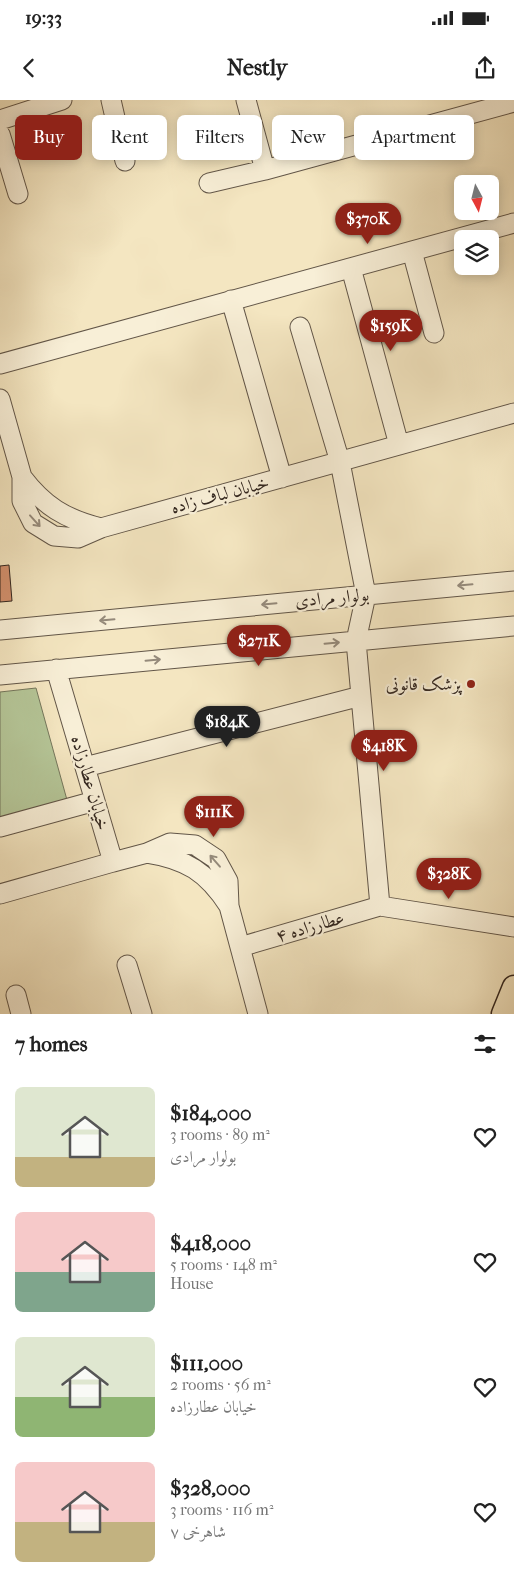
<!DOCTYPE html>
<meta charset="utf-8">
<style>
:root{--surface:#fff;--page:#f2f2f2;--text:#222;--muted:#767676;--accent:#8f2418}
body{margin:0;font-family:"IM FELL French Canon",Amiri,serif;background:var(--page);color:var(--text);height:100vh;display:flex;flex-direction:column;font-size:19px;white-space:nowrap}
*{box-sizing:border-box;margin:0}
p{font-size:16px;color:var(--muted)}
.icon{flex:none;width:28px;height:28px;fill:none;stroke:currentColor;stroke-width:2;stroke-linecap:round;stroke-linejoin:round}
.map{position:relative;height:914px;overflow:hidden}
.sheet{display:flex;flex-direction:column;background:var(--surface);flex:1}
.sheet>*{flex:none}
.hud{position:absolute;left:15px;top:15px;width:485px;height:45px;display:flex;gap:10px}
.needle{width:32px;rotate:173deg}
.buttons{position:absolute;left:454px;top:75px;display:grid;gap:10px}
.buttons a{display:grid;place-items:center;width:45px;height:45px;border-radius:8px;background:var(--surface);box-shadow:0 2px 12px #0003;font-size:25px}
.price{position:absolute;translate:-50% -42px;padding:0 11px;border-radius:18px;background:var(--accent);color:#fff;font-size:16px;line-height:32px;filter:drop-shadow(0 1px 2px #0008)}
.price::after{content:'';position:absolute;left:50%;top:30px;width:15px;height:11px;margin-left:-8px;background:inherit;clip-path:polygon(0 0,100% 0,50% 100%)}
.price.selected{background:#222;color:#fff}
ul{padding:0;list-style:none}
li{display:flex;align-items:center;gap:15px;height:125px;padding:0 15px}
li span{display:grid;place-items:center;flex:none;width:140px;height:100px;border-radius:8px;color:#555}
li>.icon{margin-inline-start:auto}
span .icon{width:60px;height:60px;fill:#fffc;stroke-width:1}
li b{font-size:21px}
h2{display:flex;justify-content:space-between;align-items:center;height:60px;padding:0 15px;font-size:21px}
.chip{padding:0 18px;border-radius:8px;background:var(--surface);box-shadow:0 2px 12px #0003;font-size:18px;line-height:45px}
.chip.selected{background:var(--accent);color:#fff}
.status{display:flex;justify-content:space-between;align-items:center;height:35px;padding:0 25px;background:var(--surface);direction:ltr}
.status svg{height:14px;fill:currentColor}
header{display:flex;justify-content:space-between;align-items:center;height:65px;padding:0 15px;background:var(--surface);font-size:22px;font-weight:700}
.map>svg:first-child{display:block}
.green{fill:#b5c698;stroke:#74765c}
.building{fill:#d2906d;stroke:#32261f}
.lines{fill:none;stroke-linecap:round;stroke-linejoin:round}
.minor-casing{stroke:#625648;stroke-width:21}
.major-casing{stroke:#32261f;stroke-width:25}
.minor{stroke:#f8efd7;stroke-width:19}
.major{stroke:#f4e6c1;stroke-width:22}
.oneway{stroke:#958a7b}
.poi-dot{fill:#8f2418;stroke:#f8efd7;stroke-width:2}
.labels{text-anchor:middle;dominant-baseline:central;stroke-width:4.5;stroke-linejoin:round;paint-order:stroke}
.street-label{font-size:18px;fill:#32261f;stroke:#f8efd7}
.poi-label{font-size:18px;fill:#32261f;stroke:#f8efd7;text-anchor:end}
</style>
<div class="status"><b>19:33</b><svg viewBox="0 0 49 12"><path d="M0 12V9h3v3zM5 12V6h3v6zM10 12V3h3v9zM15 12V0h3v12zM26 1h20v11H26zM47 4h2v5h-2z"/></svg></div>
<header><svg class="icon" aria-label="back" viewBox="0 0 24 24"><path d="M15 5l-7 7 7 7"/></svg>Nestly<svg class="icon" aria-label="share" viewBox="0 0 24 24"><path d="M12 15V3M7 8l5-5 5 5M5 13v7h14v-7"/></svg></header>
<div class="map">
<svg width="514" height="914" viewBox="0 0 514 914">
<rect width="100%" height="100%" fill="#f4e6c1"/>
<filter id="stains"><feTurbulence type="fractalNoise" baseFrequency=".004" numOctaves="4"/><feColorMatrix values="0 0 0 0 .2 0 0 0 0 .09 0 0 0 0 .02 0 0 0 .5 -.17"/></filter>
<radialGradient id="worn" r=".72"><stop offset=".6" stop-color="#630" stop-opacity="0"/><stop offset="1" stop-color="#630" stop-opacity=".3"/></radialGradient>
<path class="green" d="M36,588L67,700L0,718V592Z"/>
<path class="building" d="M9,465L12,501L0,502V466Z"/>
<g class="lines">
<defs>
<path id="minor" d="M111,0L125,61
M246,0L265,70
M0,20L62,0
M0,34L18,94
M209,83L265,70L514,2
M412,151L434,233
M351,168L399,345
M231,200L282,378
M300,227L340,362L366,495L356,541L380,806
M0,264L514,123
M0,299L22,377V401L33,423L54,436L78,438L101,428L514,313
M22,377C44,406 65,419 101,428
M0,530L514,481
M56,569L113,762L147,753L170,743L195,745L216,759L228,781L229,806L258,914
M0,575L514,526
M85,667L361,596
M0,727L95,701
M147,753C186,759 207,772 229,806
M0,794L113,762
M240,847L380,806L514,827
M127,865L142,914
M16,895L21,914"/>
<path id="major" d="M503,914L514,887"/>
</defs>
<use href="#minor" class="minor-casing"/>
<use href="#major" class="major-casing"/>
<use href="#minor" class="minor"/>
<use href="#major" class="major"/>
</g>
<defs><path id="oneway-shaft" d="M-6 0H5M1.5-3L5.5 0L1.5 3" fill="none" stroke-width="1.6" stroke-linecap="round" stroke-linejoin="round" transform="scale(1.25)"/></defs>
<g class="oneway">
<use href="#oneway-shaft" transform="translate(35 421) rotate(48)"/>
<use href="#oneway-shaft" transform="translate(465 485) rotate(175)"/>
<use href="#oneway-shaft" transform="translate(269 504) rotate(175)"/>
<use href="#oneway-shaft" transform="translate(107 520) rotate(175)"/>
<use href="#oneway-shaft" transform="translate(332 543) rotate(-5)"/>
<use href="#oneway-shaft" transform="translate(153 560) rotate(-5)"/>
<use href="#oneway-shaft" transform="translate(215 761) rotate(-131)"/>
</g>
<circle class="poi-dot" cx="471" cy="584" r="5"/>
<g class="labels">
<g class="street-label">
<text transform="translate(220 395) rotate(-15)">خیابان لباف زاده</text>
<text transform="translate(332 498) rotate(-5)">بولوار مرادی</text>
<text transform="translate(90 683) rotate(74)">خیابان عطارزاده</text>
<text transform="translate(310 827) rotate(-16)">عطارزاده ۴</text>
</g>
<g class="poi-label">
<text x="461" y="584">پزشک قانونی</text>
</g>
</g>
<rect width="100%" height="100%" filter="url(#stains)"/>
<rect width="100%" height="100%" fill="url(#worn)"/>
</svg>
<div class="buttons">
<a><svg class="needle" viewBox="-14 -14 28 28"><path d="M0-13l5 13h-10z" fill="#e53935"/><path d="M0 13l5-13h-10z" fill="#767676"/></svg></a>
<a><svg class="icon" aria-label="layers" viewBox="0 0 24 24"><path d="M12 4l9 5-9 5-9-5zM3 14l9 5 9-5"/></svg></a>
</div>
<b class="price" style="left:368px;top:145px">$370K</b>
<b class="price" style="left:391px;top:252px">$159K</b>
<b class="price" style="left:259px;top:567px">$271K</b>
<b class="price selected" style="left:227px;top:648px">$184K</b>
<b class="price" style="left:384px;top:672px">$418K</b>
<b class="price" style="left:214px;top:738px">$111K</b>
<b class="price" style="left:449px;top:800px">$328K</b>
<div class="hud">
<a class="chip selected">Buy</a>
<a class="chip">Rent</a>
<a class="chip">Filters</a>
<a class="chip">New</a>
<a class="chip">Apartment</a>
</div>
</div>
<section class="sheet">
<h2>7 homes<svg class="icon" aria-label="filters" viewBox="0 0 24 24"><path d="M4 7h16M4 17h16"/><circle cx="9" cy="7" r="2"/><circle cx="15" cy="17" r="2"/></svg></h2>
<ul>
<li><span style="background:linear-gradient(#dfe7d0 70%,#c2b280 0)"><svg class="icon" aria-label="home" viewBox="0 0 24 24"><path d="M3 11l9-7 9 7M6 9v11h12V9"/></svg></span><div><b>$184,000</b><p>3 rooms · 89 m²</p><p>بولوار مرادی</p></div><svg class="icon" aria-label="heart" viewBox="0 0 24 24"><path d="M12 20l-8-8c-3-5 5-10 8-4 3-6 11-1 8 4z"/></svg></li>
<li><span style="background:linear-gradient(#f6c9c9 60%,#7fa58c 0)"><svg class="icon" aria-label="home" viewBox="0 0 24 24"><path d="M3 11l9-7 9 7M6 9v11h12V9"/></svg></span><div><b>$418,000</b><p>5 rooms · 148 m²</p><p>House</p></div><svg class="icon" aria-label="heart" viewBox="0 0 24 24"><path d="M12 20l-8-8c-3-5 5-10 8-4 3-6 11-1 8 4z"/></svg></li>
<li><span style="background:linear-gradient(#dfe7d0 60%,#8fb573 0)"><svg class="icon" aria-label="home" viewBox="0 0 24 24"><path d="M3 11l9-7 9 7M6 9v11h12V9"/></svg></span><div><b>$111,000</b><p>2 rooms · 56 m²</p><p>خیابان عطارزاده</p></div><svg class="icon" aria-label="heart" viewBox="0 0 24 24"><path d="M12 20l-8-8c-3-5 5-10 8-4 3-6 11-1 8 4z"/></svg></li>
<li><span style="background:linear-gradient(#f6c9c9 60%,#c2b280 0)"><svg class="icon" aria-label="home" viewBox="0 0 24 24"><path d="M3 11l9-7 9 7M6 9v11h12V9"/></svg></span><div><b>$328,000</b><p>3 rooms · 116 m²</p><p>شاهرخی ۷</p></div><svg class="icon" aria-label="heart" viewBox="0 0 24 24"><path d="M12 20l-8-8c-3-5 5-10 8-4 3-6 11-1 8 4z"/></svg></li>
</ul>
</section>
